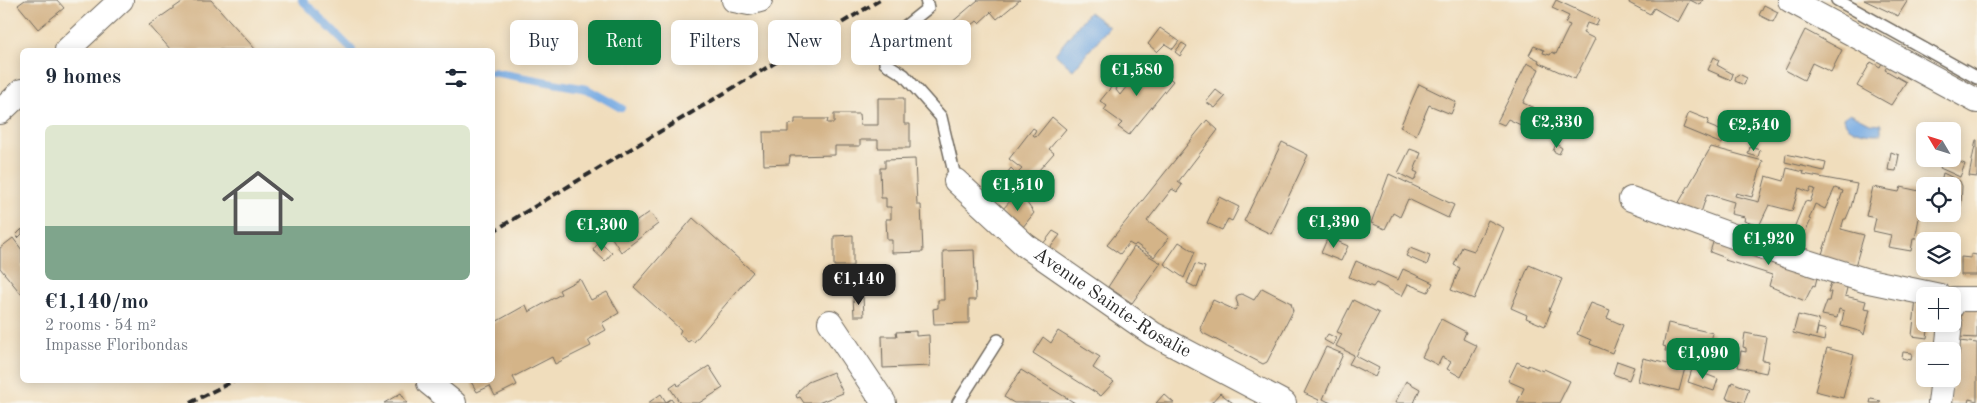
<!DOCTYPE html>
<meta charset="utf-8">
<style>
:root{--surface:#fff;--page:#f6f6f7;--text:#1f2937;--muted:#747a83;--line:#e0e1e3;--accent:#0b8043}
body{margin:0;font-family:"Old Standard TT",serif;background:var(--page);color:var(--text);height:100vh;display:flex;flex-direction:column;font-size:19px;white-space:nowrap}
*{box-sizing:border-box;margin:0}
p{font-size:16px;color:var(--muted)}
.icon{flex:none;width:28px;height:28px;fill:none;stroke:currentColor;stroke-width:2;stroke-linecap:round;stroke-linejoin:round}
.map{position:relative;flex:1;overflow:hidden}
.sheet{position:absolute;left:20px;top:48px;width:475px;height:335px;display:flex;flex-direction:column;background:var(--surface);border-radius:8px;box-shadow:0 2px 12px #0003}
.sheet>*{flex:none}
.guide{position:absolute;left:510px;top:20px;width:475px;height:45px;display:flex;gap:10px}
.needle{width:32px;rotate:308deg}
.controls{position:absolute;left:1916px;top:122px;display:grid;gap:10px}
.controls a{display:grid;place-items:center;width:45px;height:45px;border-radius:8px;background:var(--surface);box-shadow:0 2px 12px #0003;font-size:25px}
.price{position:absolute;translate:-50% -42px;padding:0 11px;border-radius:10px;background:var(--accent);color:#fff;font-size:16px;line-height:32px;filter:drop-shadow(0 1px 2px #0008)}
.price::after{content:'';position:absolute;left:50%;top:30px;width:15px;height:11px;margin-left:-8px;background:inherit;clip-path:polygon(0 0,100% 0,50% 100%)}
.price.on{background:#222;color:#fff}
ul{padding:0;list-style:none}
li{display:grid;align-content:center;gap:10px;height:265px;padding:0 25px}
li+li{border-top:1px solid var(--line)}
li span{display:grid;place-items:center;height:155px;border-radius:8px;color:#555}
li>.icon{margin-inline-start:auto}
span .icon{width:90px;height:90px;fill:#fffc;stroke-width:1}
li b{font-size:21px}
h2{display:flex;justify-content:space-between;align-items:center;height:60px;padding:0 25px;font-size:21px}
.tag{padding:0 18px;border-radius:8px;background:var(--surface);box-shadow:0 2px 12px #0003;font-size:18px;line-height:45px}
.tag.on{background:var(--accent);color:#fff}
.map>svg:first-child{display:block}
.water{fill:#76aae3;stroke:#506a87}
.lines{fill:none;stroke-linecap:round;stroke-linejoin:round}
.stream{stroke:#76aae3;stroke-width:8}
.building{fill:#d4b488}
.service-casing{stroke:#70695e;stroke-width:14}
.minor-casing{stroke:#70695e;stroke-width:26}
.service{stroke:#fff;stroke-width:11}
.minor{stroke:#fff;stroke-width:24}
.rail{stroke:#2b2b2b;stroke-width:4;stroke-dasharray:8 4;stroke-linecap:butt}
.labels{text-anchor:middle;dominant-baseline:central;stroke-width:4.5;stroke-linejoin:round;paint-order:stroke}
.street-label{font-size:19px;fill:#2b2b2b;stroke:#f7f3e8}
</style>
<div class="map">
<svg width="1977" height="403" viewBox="0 0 1977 403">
<rect width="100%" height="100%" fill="#f7f3e8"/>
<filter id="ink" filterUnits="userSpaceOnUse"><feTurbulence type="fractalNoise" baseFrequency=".02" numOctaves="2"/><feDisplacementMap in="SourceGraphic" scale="10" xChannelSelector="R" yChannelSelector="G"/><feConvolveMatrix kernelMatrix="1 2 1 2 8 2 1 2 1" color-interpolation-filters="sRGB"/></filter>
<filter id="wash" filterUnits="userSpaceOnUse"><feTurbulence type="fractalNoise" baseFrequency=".0096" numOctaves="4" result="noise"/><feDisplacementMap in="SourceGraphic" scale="20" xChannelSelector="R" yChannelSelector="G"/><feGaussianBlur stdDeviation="1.12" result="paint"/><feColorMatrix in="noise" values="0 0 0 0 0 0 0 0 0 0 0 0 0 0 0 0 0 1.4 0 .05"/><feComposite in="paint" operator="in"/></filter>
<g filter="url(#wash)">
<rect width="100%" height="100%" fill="#f0ddbc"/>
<path class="water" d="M1089,12L1109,27L1073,70L1055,54Z
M1850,113L1870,123L1881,124V134C1868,134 1848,133 1843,118Z"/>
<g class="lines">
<path class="stream" d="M302,0L352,50
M492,72L587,89L621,108"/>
</g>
<g id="blocks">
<path class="building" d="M25,0H57L64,8L38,29L18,5Z
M185,0H211L256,50H171L149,25Z
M978,0H1020L997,19L991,12L979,23L977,21L961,34L951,23Z
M1556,0L1599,20L1596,26L1587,23L1583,33L1595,39L1575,79L1538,62L1539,60L1529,55L1534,46L1544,50L1543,53L1550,55L1552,52L1556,54L1563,39L1570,25L1565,23L1569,16L1552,8Z
M1630,0H1690L1678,22L1654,8L1650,14L1629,3Z
M1690,0H1703L1700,5Z
M1864,0H1908L1898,16Z
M1764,5L1778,12L1773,22L1759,15Z
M1160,28L1179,41L1173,49L1165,44L1157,52L1148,44Z
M1805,30L1842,50L1831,72L1812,63L1804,80L1785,70Z
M1182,43L1187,46L1180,56L1175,52Z
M1714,57L1719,60L1717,65L1733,74L1731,80L1708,70Z
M1148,59L1173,81L1129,135L1118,127L1122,123L1104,110L1107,106L1100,101L1113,85L1117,88L1116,90L1120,95Z
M1871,62L1880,67L1882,63L1887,66L1885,70L1906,82L1891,105L1857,86Z
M1527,63L1539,69L1523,103L1534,108L1525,127L1508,119L1504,125L1497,122Z
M1739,74L1747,78L1744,85L1735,81L1736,76Z
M1419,84L1456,102L1451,114L1429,105L1416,135L1400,127Z
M1216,90L1225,97L1215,108L1206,102Z
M878,98H904V124H910V148H878V140H860V146H835V155L790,156L789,164L764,165L763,132H788V125L795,123V119H828L827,123H834V114H859L860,125H878Z
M1689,112L1709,120L1707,125L1727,133L1722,144L1683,128Z
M1052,117L1066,129L1049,149L1054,153L1023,188L1013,174L1011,175L1008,172L1011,168L1017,174L1022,169L1009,159L1033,128L1036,130L1033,135L1036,137Z
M1207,120L1218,130L1178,182L1182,185L1177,192L1172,189L1147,221L1169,237L1154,257L1136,244L1134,246L1129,243L1120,254L1107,245Z
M1976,140H1977V177L1969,176Z
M1282,142L1308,155L1271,234L1244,221Z
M1556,144L1562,148L1559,154L1553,151Z
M1711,147L1763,161L1752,197L1736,193L1735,196L1759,202L1766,176L1784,181L1787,168L1804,172L1803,174L1857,184L1851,207L1846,219H1844L1841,229L1864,235L1855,266L1821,257L1843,191L1835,188L1825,209L1815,204L1809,219L1811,220L1795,253L1785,250L1805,201L1810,202L1815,189L1811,188L1809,192L1799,188L1792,211L1769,205L1759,226L1744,221L1745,217L1731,214L1734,202L1707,194L1698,222L1674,211Z
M1750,147L1760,150L1758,157L1748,154Z
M1410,149L1421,153L1414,171L1418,173L1414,181L1398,173Z
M1891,152L1899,155L1896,171L1888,170Z
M1786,154L1826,163L1824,171L1785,162Z
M915,159L917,205H921L923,252L892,253V240H887L886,219H891V207H886V198H881L880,168H885V160Z
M1944,159H1951L1965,164L1960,177L1940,168Z
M1943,173L1960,181L1962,186L1961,206L1952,204V186H1940Z
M1389,174L1454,205L1448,218L1408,199L1400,217L1393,213L1385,229L1371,223Z
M999,180L1004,186L993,197L988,191Z
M1873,187L1899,192L1901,187L1924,192L1915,239H1913L1911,251L1888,247L1891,235L1873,231L1876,218L1866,216Z
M1020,193L1034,213L1019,232L1002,210L1012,199L1014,200Z
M1219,197L1239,207L1232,221L1228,219L1222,230L1207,223Z
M650,212L658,224L621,252L612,238Z
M693,218L753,272L694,342L691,340L688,342L679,334L681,330L634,287Z
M1488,220L1504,228L1474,299L1451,290L1460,268L1454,265L1462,247L1474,251Z
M22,229V234L18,238L16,235Z
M1053,231L1060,235L1047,252L1043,244Z
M1716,233L1819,270L1815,286L1813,285L1805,301L1769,286L1772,275L1725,260L1726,258L1710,252Z
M853,235V266H834V236Z
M1328,237L1348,246L1341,261L1321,253Z
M13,238L22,250V295L0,268V248Z
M599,242L612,253L605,261L593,250Z
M1179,242L1195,252L1184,278L1164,264Z
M1134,247L1161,263L1132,303L1108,287Z
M1410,248L1430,256L1427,265L1406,256Z
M974,250L976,300H969V323L934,324L933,309L938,308V300H944L943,251Z
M1971,254L1977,255V275H1961V257L1971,258Z
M1356,261L1398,280L1403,269L1433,283L1428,292L1408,284L1402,296L1376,283L1373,287L1349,277Z
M1195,264L1205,267L1197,288L1187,283Z
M1529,265L1562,279L1549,310L1551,311L1545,326L1526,318L1527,315L1511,308Z
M1835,276L1849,280L1845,296L1866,301L1864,308L1870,309L1864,335L1862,332L1841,326L1844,311L1839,309L1837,318L1822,315L1827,301H1829L1831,292H1828L1831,283L1833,284Z
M580,279L591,300L607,292L619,313L602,323L606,330L588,340L591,346L555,364L552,357L513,377L517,385L495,396L490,386L477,392L470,380H492V324L526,305L529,312L561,294L559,290Z
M1262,288L1291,303L1293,311L1267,362L1263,364L1203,333L1200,328L1213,300L1235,310L1238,305L1236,299L1238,295L1242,294L1254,300Z
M853,297H863L864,316H854Z
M1916,299L1925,300V324H1939V331L1928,330L1927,338L1912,336Z
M1353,300L1379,313L1356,356L1379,368L1375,377L1349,364L1354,355L1336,346L1342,334L1337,332Z
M1591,303L1610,310L1607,318L1623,325L1612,353L1590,344L1591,340L1577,334Z
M1962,307L1977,308V338L1959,337Z
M1798,315L1819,320L1816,336L1818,328L1826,330L1824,341L1793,333Z
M1441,319L1466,332L1463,339L1477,346L1461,377L1447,369L1451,362L1442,357L1438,365L1422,357Z
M1668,323L1713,333L1706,361L1691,358L1693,354L1682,351L1681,355L1665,351L1666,347L1663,346Z
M916,331V336L929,335L930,366L883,368L882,336H897L896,332Z
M1058,331L1100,357L1093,368L1114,382L1101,396L1033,353L1043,337L1051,343Z
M1745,333L1766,337L1762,360L1769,361L1766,373L1738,367L1741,351L1746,352V348L1743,347Z
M1328,334L1336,338L1333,345L1324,340Z
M1959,341L1977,343V401L1969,399L1968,403H1949L1956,375Z
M1326,347L1343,354L1323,399L1331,403H1318L1319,400L1304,393Z
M1827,348L1854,355L1843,398L1815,391Z
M1903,352L1912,353L1911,360L1902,358Z
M1643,358L1685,368L1679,391L1638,381Z
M1617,361L1634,367L1629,380L1613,374Z
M1517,362L1528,367V365L1543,371L1544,369L1570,381L1559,403H1517L1524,388L1508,381Z
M709,366L723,388L699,403H680L670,388L677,383L678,386Z
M1692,369L1718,379L1714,391L1688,382Z
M1021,370L1075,403H1014L1004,397Z
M833,372L843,393L818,403H804L800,397L797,398L796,395L799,393L798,391L808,382Z
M1406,381L1420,389L1414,403H1395Z
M1732,382L1749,389L1744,403L1726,398Z
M401,393L407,403H384Z
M1220,393L1233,403H1211Z
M661,394L666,402L671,399L674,403H648Z
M1164,394L1174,403H1156Z
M1871,399L1881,401L1880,403H1870Z"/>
</g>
</g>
<g filter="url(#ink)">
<use href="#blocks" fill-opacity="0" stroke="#70695e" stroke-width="1"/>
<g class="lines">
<defs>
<path id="service" d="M926,0L928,8L888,40L885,63L904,75L941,117L956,181
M1837,0L1977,78
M958,403L998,340"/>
<g id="minor">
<path d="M734,0L749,3L760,0"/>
<path d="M1790,0L1977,101"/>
<path d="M67,50L121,0"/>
<path d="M0,112L22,91"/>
<path id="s1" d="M956,181L1025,245L1153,334L1284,403"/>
<path d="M1631,199L1788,256L1864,280L1940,296"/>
<path d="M1952,306L1953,299H1977"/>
<path d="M830,322L884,403"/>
<path d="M1947,351L1950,324"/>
<path d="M429,383L454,403"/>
<path d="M1940,403L1943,379"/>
</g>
</defs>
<use href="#service" class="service-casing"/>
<use href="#minor" class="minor-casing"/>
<use href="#service" class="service"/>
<use href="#minor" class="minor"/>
<path class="rail" d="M492,232L880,0
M190,403L235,380"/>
</g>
</g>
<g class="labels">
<g class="street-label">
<text stroke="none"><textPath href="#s1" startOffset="199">Avenue Sainte-Rosalie</textPath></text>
</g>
</g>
</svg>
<div class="controls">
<a><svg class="needle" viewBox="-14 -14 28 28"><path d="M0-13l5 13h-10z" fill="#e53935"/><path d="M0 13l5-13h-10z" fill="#747a83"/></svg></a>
<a><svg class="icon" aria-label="locate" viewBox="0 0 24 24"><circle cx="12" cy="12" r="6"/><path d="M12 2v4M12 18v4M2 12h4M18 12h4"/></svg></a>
<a><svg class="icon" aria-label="layers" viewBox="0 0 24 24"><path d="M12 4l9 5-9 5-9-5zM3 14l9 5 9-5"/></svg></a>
<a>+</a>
<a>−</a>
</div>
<b class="price" style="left:1137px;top:97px">€1,580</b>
<b class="price" style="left:1557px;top:149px">€2,330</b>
<b class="price" style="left:1754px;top:152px">€2,540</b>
<b class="price" style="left:1018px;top:212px">€1,510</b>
<b class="price" style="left:1334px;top:249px">€1,390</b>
<b class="price" style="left:602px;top:252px">€1,300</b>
<b class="price" style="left:1769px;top:266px">€1,920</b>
<b class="price on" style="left:859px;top:306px">€1,140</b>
<b class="price" style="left:1703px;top:380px">€1,090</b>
<div class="guide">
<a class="tag">Buy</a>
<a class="tag on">Rent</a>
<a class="tag">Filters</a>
<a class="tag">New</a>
<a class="tag">Apartment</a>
</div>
<section class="sheet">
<h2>9 homes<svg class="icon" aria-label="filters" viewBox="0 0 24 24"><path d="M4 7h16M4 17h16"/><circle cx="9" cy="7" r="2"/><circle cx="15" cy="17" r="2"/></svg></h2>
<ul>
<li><span style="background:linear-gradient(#dfe7d0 65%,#7fa58c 0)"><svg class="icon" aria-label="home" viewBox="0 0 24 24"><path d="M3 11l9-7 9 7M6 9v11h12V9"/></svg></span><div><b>€1,140/mo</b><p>2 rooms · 54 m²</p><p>Impasse Floribondas</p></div></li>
</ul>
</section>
</div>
